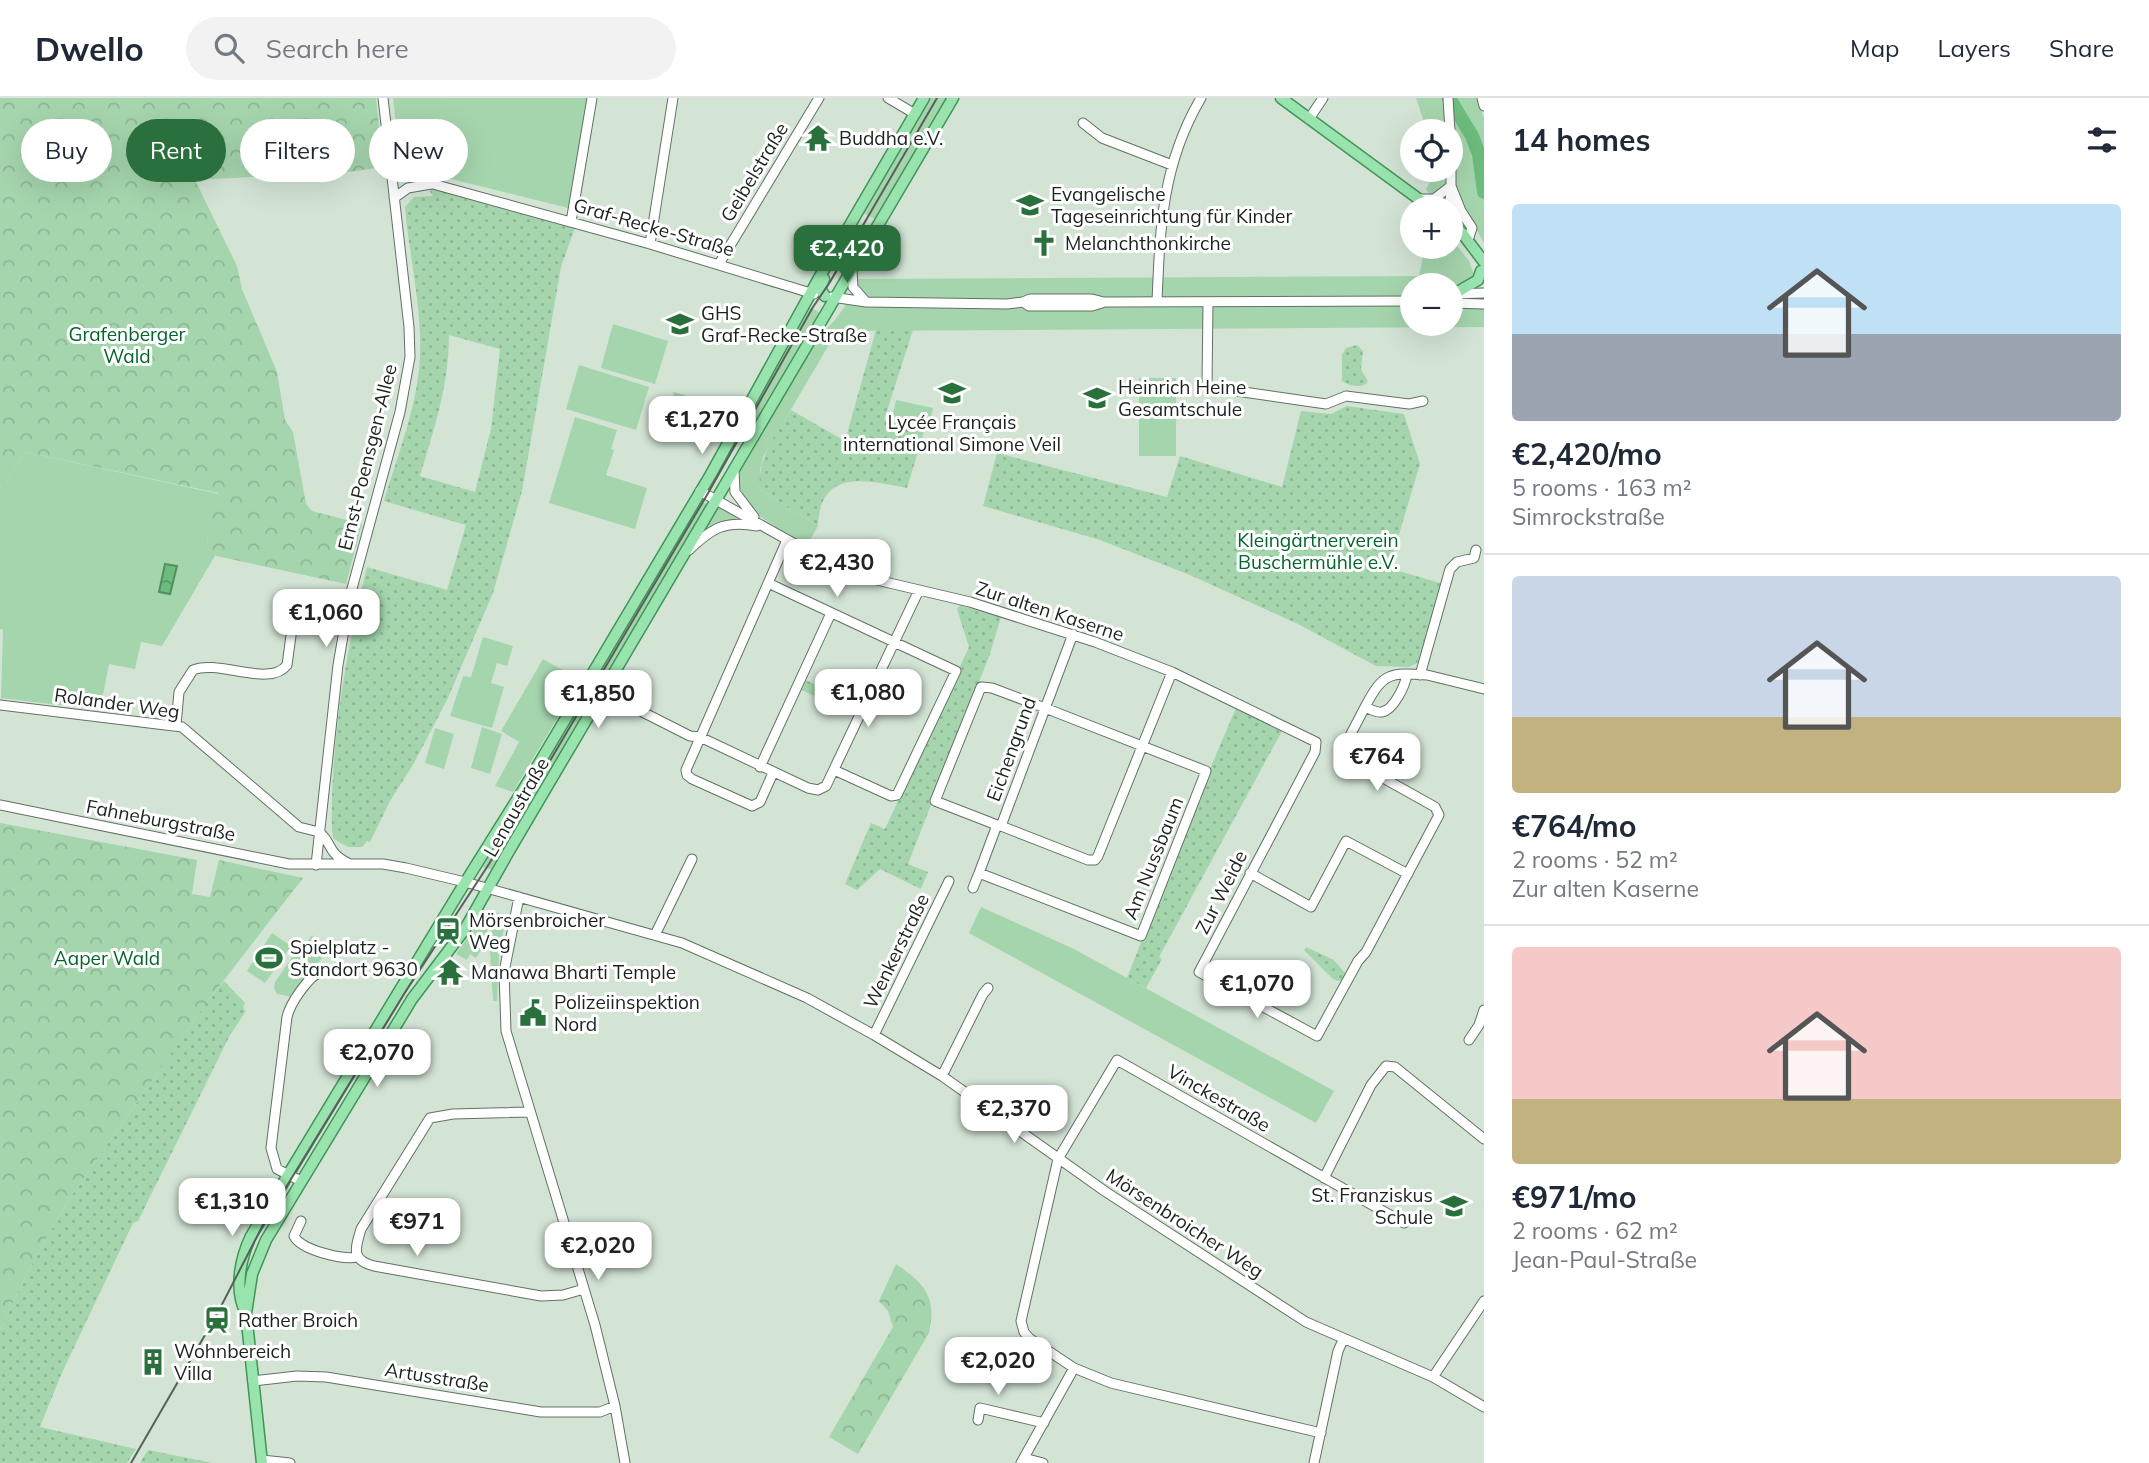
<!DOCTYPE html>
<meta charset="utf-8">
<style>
:root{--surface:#fff;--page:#f2f2f3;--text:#1f2937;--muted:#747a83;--line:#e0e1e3;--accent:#29703d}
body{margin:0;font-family:Mulish,sans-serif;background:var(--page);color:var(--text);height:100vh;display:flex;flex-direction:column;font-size:26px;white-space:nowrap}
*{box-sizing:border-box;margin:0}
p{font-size:23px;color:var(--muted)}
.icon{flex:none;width:38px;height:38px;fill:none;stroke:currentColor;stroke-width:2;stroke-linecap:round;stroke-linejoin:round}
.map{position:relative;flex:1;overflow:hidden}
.panel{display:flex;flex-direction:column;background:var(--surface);width:665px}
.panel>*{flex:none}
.top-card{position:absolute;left:21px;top:21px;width:665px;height:63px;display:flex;gap:14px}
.fabs{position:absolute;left:1400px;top:21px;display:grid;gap:14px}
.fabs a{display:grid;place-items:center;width:63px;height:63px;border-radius:50%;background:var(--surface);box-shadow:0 7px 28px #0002;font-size:35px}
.price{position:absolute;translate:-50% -60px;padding:0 16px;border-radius:14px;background:#fff;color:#222;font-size:23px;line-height:46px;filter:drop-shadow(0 2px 4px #0008)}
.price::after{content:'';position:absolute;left:50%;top:42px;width:21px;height:16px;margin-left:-10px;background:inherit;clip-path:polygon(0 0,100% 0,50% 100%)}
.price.active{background:var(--accent);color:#fff}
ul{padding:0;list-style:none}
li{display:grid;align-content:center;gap:14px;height:371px;padding:0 28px}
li+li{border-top:2px solid var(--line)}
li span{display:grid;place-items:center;height:217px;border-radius:7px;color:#555}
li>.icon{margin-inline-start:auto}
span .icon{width:126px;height:126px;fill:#fffc;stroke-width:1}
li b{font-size:30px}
h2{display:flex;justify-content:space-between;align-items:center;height:84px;padding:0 28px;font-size:30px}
.tag{padding:0 24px;border-radius:32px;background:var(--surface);box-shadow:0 7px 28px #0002;font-size:24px;line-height:63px}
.tag.active{background:var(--accent);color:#fff}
header{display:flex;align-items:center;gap:42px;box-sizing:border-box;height:98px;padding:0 35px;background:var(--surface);border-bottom:2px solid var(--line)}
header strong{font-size:33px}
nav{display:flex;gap:38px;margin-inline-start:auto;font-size:24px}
.search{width:490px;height:63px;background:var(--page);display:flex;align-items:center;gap:18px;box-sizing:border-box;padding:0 24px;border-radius:38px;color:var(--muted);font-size:26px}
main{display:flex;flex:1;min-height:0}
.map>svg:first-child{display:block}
.grass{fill:#a5d5ad}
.forest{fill:url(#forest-crowns)}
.park{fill:url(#park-dots);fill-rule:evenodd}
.water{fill:url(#water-ripples);stroke:#538e60;stroke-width:2}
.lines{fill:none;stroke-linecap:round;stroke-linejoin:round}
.river{stroke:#6bbc7d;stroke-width:14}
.minor-casing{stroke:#627165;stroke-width:11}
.major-casing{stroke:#419458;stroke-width:13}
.minor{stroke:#fff;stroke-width:9}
.major{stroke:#99e4ae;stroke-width:10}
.tram{stroke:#586159;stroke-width:2}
.labels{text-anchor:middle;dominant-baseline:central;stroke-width:6;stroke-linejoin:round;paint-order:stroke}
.poi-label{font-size:19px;fill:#1c221d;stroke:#fff;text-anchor:start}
.street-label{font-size:19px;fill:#1c221d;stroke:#fff}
.park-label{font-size:19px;fill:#04652b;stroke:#fff}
</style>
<header>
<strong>Dwello</strong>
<div class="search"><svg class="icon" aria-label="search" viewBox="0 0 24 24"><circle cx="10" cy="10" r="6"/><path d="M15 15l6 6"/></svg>Search here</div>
<nav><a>Map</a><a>Layers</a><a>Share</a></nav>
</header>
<main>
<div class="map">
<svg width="1484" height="1365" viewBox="0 0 1484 1365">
<defs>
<pattern id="forest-crowns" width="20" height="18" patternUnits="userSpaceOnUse" patternTransform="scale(1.75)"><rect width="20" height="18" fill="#a5d5ad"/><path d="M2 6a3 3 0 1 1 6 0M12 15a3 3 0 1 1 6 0" fill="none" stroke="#8db794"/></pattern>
<pattern id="park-dots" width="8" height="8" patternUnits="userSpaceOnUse" patternTransform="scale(1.75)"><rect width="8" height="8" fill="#a5d5ad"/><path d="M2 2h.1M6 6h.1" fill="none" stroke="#8db794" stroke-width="1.8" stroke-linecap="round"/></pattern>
<pattern id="water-ripples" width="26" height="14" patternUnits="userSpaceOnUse" patternTransform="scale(1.75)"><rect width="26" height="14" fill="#6bbc7d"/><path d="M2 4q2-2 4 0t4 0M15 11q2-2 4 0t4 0" fill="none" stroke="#579866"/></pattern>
</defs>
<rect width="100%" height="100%" fill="#d3e4d5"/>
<path class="grass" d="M393,0H588L568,110L431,76L410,55L397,34Z
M930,0H949L877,122L863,115Z
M1416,0H1477L1484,20V145L1458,98L1444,87L1439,94L1431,98L1426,91L1437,72H1451V33H1427Z
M1451,140L1469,163L1474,177L1470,183L1451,193V187H1412V226H1451V197L1452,208L1484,211V229L837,233L763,359L760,372V392L818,428L806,449L746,409L740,401L736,376L818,237C835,226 853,201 855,181L1419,178L1425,149H1451Z
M808,209L819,214L753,333L744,328L747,321Z
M613,226L668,243L655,286L601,270Z
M579,267L649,289L636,332L566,311Z
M1139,280H1176V358H1139Z
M674,294L713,306L701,346L662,333Z
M896,302L933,310L929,329L892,321Z
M575,319L617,332L611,351L614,352L606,377L647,390L635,431L549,405Z
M26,354L219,396L207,438L208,445L216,456L162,548L141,544L135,571L109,566L100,612L1,600L3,532L0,531V391Z
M700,403L709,407L495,773L483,769Z
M716,408H722L739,418L738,422L701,435Z
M483,539L513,548L507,568L497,565L491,585L504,589L492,630L450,618L463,578L471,579Z
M543,561L580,582L513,694L495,688L519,644L501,633Z
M482,629L502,636L490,676L471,670Z
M435,630L454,636L444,671L425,665Z
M981,809L1074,851L1334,993L1316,1025L969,835Z
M486,813L488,819L487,847H484L476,860L470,856L467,862L456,856Z
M495,814L506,818L499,858L497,903H493L490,854L493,815Z
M272,835L291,848L265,885L247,873Z
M312,837L316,841L311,850L322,860L292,899L277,896L274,890L275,884L297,852L293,849L295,847L302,851Z"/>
<path class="forest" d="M0,0H376L383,69L349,74L195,82L237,168L242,191L277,274L285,322L293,334L306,406L312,413L362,426L346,486L216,458L208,445L207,438L218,395L26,354L0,391Z
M0,725L197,762L192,796L210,799L219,762L303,780L207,904L70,1100L36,1158L0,1231Z
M896,1166C925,1186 937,1199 929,1235L858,1356L829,1339L893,1229L888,1213L879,1203Z"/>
<path class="park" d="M426,87L575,130L561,169L522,393L493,495L447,602L414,665L390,703L370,744L367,743L362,749H348L334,741L332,733C330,645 346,553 367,469L447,492L466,427L384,403C398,355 418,307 420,258C422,208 409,158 405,109L414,99L433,98ZM449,237L500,251L491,331L475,394L420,378C434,331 449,287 449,237Z
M876,232H913L884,322L924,334L907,390C868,383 820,369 818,428L760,392C756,361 776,337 791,312L845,343Z
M1357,247L1363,253L1361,271L1368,284C1360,291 1350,288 1342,283V257L1346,250Z
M1347,308L1404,316L1420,366L1389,470L1443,486L1421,558L1417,565L1409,569L1376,568L1296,525L1190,477L1100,442L983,408L997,355L1167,399L1180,358L1282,389L1301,313L1331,316Z
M960,507L1001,519L990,556L908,766L928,774L921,791L880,771L857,792L845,786L871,725L885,731L969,549L957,511Z
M806,582L828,593L814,598L802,592Z
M1236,610L1282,633L1159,859L1162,861L1146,890L1127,880L1198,699Z
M1306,849L1334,862L1346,876L1343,882L1338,883L1333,881L1304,852Z
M224,883L245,905L243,910L246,913L230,937L138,1123L133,1125L60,1279L40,1329L136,1351L127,1365H0V1231L36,1158L70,1100L207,904Z
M148,1352L213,1365H140Z"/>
<path class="water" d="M165,466L177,468L170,496L159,494Z"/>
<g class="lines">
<path class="river" d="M1449,0L1472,38L1479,56L1484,94"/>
<defs>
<path id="minor" d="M888,0L915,16
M1448,0L1450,33
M1482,0L1484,8
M1309,21L1323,0
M1083,25L1102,40L1172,67
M392,75L418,79L433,86L650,146L814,196
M1451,88L1461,113L1472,130L1468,142
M394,100L408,90L431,86
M1419,101H1434L1451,88
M1448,110L1451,97V57
M571,124L592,0
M650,146L673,0
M719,166L819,0
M852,172L853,189L866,204
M1454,196L1484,195
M832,199L866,204L1007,206L1023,204L1030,201H1092L1104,204L1412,203
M1023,204L1029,208H1092L1102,205
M1157,204C1160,130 1162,66 1201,0
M1208,204L1207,287L1209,289L1326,306L1346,298L1409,306L1423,303
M1451,205L1484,206
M734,373L735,394L754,419
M700,393L847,475L970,504L1095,544L1172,574L1316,644L1315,654L1199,874L1317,938L1358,863L1366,854L1439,717L1435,709L1342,657V653L1365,609
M689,452C712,430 725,422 757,428
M768,485L956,573L897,697L891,698L834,672
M1073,536L1001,728L1088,762H1095L1098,758L1172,574
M1407,577C1405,587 1394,612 1382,614C1376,615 1370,611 1365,609C1383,575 1389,574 1427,577L1484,591
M1420,577L1450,471L1457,464L1474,460L1476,452
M603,594L690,638L700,639L808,690L818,692L826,688L919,492
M0,607L182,629L299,729L319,734
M176,627L179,594L193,572C218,561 270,590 287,567L293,523
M760,669L831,515
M773,675L760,704L752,708L692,681L687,677L686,672L787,442
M0,707L289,766H383L406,770L465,784L682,845L807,900L874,937L942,978L1106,1094L1306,1224L1433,1279L1484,1309
M997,727L979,775L1141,838L1206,673L1045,610L992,590L981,589L935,703L997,727L1001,728
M319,734C333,745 326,754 348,765
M316,767L338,567L350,498L400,314L410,259L409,229L383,0
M1250,775L1311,809L1346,743L1408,776
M973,790L979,775
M519,799L504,874L506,933L595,1227L615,1308L625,1365
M655,837L692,761
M874,937L949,783
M1469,942L1479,927L1484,912
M942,978L983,896L988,890
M530,1014L453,1016L430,1020L361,1131C355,1151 351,1162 374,1168L541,1198L563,1197L584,1191
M1324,1080L1371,987L1386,968L1395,969L1484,1041
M301,1083L277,1071L271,1050L287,919C290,906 308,878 322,873C327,872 333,873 339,874
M301,1123L294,1138C301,1152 342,1162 357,1159
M1433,1279L1484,1203
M253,1283L297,1278L326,1279L541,1314H600L615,1308
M978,1322L980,1310L1044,1325
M1321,1335L1111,1285L1074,1270L1029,1240L1024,1234L1021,1223L1058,1061L1117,962L1404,1125
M1024,1360L1043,1365
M262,1362L290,1365
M1021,1365L1074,1270
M1314,1365L1338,1253L1343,1242"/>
<path id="major" d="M1281,0L1431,110
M1451,124L1462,135L1484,164
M824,181L820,191L825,198
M1454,196L1478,182L1481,173
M246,1215L252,1176L266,1142L412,901L465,831L509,753L953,0
M262,1365L246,1215C234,1192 240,1161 251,1138L458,796L528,684L711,376L819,180L924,0"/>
</defs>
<use href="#minor" class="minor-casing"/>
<use href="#major" class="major-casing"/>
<use href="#minor" class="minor"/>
<use href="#major" class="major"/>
<path class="tram" d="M131,1365L216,1218L263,1127L404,896L489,766L707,397L813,209L830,184L937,0"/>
</g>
<defs>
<symbol id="temple-bare" viewBox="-9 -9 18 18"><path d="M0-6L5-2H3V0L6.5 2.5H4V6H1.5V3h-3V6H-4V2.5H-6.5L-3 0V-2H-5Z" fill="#29703d" stroke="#fff" stroke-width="2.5" paint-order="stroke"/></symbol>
<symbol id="school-bare" viewBox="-9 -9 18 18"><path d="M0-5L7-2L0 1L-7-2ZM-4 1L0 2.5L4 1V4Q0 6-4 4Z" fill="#29703d" stroke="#fff" stroke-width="2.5" paint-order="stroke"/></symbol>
<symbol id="church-bare" viewBox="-9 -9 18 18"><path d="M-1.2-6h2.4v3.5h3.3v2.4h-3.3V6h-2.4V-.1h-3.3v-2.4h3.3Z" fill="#29703d" stroke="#fff" stroke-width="2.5" paint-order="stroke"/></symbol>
<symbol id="station-bare" viewBox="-9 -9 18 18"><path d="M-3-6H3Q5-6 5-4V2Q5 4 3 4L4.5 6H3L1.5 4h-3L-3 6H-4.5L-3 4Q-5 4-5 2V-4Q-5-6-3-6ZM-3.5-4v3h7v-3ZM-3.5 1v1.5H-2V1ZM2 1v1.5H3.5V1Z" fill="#29703d" stroke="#fff" stroke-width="2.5" paint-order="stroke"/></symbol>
<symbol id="stadium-bare" viewBox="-9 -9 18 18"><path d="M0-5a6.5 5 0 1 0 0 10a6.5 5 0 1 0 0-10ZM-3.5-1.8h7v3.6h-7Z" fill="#29703d" stroke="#fff" stroke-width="2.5" paint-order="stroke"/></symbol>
<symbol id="civic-bare" viewBox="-9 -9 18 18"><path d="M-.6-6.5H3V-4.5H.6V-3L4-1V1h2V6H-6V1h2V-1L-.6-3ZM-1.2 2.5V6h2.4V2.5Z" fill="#29703d" stroke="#fff" stroke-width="2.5" paint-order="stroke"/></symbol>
<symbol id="building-bare" viewBox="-9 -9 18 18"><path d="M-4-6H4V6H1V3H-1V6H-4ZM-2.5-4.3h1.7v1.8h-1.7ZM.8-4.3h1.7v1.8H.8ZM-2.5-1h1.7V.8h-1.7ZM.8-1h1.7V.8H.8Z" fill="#29703d" stroke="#fff" stroke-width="2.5" paint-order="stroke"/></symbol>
</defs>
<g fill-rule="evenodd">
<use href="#temple-bare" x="799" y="21" width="38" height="38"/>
<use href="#school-bare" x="1011" y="88" width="38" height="38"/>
<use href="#church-bare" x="1025" y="126" width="38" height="38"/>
<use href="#school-bare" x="661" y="207" width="38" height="38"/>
<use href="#school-bare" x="933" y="276" width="38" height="38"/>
<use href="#school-bare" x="1078" y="281" width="38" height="38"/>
<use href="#station-bare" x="429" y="814" width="38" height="38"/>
<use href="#stadium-bare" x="250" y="841" width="38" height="38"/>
<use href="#temple-bare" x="431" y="855" width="38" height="38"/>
<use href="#civic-bare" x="514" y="896" width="38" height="38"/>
<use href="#school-bare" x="1435" y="1089" width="38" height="38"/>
<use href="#station-bare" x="198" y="1203" width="38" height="38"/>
<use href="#building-bare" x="134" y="1245" width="38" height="38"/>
</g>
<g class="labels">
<g class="poi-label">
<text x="839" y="40">Buddha e.V.</text>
<text x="1051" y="96">Evangelische<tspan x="1051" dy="22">Tageseinrichtung für Kinder</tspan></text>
<text x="1065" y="145">Melanchthonkirche</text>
<text x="701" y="215">GHS<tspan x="701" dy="22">Graf-Recke-Straße</tspan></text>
<text x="1118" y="289">Heinrich Heine<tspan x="1118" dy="22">Gesamtschule</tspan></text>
<text x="952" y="324" text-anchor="middle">Lycée Français<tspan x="952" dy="22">international Simone Veil</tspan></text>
<text x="469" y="822">Mörsenbroicher<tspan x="469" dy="22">Weg</tspan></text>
<text x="290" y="849">Spielplatz -<tspan x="290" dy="22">Standort 9630</tspan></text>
<text x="471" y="874">Manawa Bharti Temple</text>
<text x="554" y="904">Polizeiinspektion<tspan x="554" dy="22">Nord</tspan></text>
<text x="1433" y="1097" text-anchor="end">St. Franziskus<tspan x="1433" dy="22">Schule</tspan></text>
<text x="238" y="1222">Rather Broich</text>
<text x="174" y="1253">Wohnbereich<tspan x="174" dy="22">Villa</tspan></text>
</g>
<g class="street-label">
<text transform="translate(754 74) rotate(-59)">Geibelstraße</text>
<text transform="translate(654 129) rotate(16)">Graf-Recke-Straße</text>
<text transform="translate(367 359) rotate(-76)">Ernst-Poensgen-Allee</text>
<text transform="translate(1050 513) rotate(18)">Zur alten Kaserne</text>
<text transform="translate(117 605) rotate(8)">Rolander Weg</text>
<text transform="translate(1011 651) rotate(-70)">Eichengrund</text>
<text transform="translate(516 709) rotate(-60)">Lenaustraße</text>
<text transform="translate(161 722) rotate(11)">Fahneburgstraße</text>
<text transform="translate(1153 760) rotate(-68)">Am Nussbaum</text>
<text transform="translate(1221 794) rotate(-63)">Zur Weide</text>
<text transform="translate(896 853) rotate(-64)">Wenkerstraße</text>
<text transform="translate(1219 1000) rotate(30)">Vinckestraße</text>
<text transform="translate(1185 1125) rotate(33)">Mörsenbroicher Weg</text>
<text transform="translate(437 1279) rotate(9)">Artusstraße</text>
</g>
<g class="park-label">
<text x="127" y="236">Grafenberger<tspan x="127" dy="22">Wald</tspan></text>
<text x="1318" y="442">Kleingärtnerverein<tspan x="1318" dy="22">Buschermühle e.V.</tspan></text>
<text x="107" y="860">Aaper Wald</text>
</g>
</g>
</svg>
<div class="fabs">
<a><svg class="icon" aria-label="locate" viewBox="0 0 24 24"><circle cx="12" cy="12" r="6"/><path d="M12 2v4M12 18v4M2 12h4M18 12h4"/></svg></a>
<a>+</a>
<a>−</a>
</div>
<b class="price active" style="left:847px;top:187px">€2,420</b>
<b class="price" style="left:702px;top:358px">€1,270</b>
<b class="price" style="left:837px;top:501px">€2,430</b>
<b class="price" style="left:326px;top:551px">€1,060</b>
<b class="price" style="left:868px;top:631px">€1,080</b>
<b class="price" style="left:598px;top:632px">€1,850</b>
<b class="price" style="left:1377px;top:695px">€764</b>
<b class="price" style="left:1257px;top:922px">€1,070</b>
<b class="price" style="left:377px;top:991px">€2,070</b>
<b class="price" style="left:1014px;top:1047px">€2,370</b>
<b class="price" style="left:232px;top:1140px">€1,310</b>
<b class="price" style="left:417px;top:1160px">€971</b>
<b class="price" style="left:598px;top:1184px">€2,020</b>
<b class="price" style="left:998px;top:1299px">€2,020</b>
<div class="top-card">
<a class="tag">Buy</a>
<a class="tag active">Rent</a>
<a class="tag">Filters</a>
<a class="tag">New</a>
</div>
</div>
<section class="panel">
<h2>14 homes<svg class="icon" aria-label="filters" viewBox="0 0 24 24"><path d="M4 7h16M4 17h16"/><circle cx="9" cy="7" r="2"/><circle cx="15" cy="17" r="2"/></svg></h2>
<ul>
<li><span style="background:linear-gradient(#bfe0f5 60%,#9aa5b1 0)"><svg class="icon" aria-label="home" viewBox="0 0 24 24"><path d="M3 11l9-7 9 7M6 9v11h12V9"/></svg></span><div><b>€2,420/mo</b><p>5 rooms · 163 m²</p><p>Simrockstraße</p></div></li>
<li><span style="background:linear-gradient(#c9d6e8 65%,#c2b280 0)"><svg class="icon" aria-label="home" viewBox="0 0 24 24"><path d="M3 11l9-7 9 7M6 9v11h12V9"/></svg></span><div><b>€764/mo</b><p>2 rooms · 52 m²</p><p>Zur alten Kaserne</p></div></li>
<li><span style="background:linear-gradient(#f6c9c9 70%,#c2b280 0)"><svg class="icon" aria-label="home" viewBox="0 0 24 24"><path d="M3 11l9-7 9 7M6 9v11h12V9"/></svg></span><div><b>€971/mo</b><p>2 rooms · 62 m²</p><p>Jean-Paul-Straße</p></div></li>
</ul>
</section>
</main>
